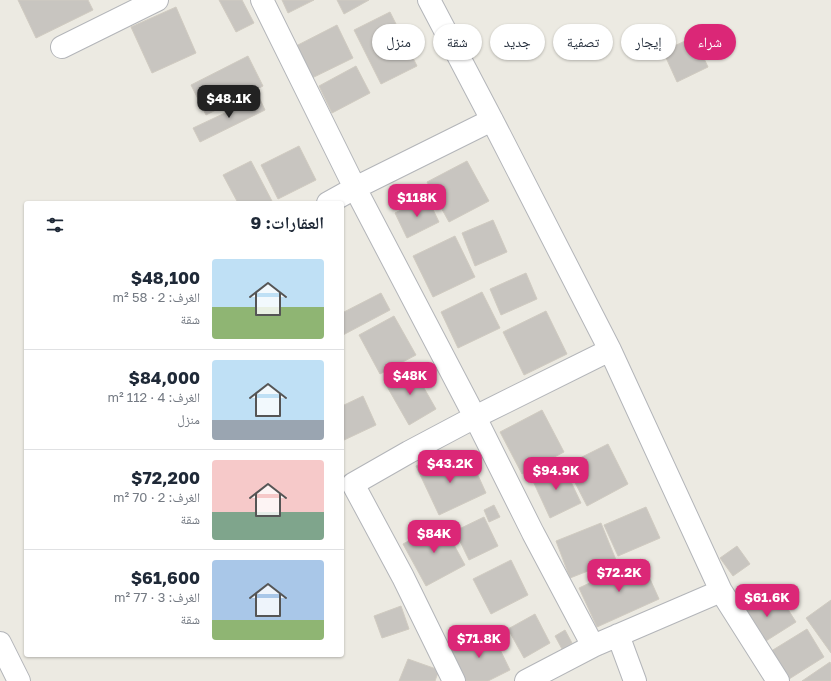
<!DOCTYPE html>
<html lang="ar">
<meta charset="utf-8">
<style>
:root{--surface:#fff;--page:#f6f6f7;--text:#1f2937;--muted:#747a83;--line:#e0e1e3;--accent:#db2777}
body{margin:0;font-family:"Golos Text","Noto Naskh Arabic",sans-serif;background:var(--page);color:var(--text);direction:rtl;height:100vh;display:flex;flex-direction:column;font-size:15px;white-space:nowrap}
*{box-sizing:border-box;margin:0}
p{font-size:13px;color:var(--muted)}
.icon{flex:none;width:22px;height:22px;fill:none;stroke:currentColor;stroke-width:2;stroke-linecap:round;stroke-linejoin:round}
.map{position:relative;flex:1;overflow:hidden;direction:ltr}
.drawer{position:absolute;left:24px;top:201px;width:320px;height:456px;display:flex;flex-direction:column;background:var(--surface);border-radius:4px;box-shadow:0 1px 3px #0004;direction:rtl}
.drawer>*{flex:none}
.hud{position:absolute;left:356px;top:24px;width:380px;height:36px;direction:rtl;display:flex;gap:8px}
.price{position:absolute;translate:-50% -34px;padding:0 9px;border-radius:8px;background:var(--accent);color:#fff;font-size:13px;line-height:26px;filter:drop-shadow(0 1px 2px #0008)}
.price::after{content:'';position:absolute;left:50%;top:24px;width:12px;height:9px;margin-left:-6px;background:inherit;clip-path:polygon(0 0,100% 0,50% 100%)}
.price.current{background:#222;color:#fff}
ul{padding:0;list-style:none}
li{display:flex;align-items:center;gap:12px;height:100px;padding:0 20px}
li+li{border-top:1px solid var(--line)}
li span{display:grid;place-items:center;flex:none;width:112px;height:80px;border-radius:4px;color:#555}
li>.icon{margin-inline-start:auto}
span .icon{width:48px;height:48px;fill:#fffc;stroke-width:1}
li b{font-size:17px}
h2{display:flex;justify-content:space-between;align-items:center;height:48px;padding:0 20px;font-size:17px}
.pill{padding:0 14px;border-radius:18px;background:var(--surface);box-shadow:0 1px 3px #0004;font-size:14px;line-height:36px}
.pill.current{background:var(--accent);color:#fff}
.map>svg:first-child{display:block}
.building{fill:#c8c5c0;stroke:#d0cbc1}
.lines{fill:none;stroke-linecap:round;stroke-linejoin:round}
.minor-casing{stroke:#b3b5b9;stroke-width:24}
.minor{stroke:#fff;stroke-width:22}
</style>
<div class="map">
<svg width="831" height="681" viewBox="0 0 831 681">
<rect width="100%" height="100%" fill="#eceae2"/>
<path class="building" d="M18,0H88L93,10L36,38Z
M219,0H242L254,23L236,32Z
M282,0H314L288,13Z
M337,0H369L344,14Z
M176,7L196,53L152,73L131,27Z
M390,12L417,66L381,84L354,30Z
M337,25L353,58L312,78L296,46Z
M694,37L708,67L677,82L663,51Z
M248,56L263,86L206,115L191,85Z
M356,66L370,93L332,113L319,86Z
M259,97L265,110L200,142L193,128Z
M299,146L316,180L278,199L261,165Z
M251,161L273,203H238L223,175Z
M467,161L489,201L449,222L427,182Z
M427,197L439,222L407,238L395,213Z
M493,220L507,252L475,266L462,233Z
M455,236L475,277L433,297L413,256Z
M526,273L537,299L501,315L490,289Z
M482,292L500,328L458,348L441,312Z
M381,293L390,310L343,335L342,332V313Z
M546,311L567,354L524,375L503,332Z
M394,316L416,355L380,374L359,335Z
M412,367L436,409L409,425L385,383Z
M363,396L376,425L342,441V406Z
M542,410L564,452L522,474L500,432Z
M608,444L628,484L587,506L566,465Z
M440,454L449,473L472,462L486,493L439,515L416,466Z
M563,465L581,503L550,518L532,479Z
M494,505L500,517L489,522L484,510Z
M646,507L660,538L618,556L604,525Z
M484,517L498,546L469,560L455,531Z
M442,523L465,565L426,586L403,544Z
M601,523L616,560L570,578L556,541Z
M737,546L750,564L733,576L720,558Z
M641,559L659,599L597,627L579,588Z
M511,560L528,595L491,614L473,579Z
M775,589L796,622L758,646L738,613Z
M831,600V653L806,618Z
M401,606L409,629L382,638L374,616Z
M535,614L550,643L524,658L508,629Z
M490,629L510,670L488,681H463L448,650Z
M807,629L824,657L786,681L768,653Z
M565,630L572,643L562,649L555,636Z
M408,659L439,670L435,681H399Z
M830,662L831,664V681H802Z"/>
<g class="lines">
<defs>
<path id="minor" d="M262,0L355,188L475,417L533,533L593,646
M429,0L492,120L610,350L721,591L778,681
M62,47L157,0
M328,203L355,188L492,120
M618,635L635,681
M0,643L19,681
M454,681L403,577L353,484L409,452L475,417L610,350
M526,681L593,646L721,591"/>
</defs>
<use href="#minor" class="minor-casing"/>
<use href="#minor" class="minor"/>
</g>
</svg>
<b class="price current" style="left:229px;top:119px">$48.1K</b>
<b class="price" style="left:417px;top:218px">$118K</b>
<b class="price" style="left:410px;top:396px">$48K</b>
<b class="price" style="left:450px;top:484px">$43.2K</b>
<b class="price" style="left:556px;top:491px">$94.9K</b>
<b class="price" style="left:434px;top:554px">$84K</b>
<b class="price" style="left:619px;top:593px">$72.2K</b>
<b class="price" style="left:767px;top:618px">$61.6K</b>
<b class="price" style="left:479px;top:659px">$71.8K</b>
<div class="hud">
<a class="pill current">شراء</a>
<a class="pill">إيجار</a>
<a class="pill">تصفية</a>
<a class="pill">جديد</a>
<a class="pill">شقة</a>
<a class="pill">منزل</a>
</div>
<section class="drawer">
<h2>العقارات: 9<svg class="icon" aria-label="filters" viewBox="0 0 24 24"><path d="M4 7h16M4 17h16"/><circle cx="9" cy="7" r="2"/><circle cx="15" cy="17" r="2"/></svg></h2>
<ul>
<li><span style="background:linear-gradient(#bfe0f5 60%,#8fb573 0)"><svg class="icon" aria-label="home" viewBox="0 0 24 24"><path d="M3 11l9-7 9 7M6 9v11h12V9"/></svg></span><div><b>$48,100</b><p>الغرف: 2 · 58 m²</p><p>شقة</p></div></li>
<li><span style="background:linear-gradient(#bfe0f5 75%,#9aa5b1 0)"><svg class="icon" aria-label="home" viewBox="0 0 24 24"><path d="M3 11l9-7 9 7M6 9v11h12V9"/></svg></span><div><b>$84,000</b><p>الغرف: 4 · 112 m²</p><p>منزل</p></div></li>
<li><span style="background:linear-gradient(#f6c9c9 65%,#7fa58c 0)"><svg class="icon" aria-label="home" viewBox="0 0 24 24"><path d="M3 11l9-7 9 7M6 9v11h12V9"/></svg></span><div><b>$72,200</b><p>الغرف: 2 · 70 m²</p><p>شقة</p></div></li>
<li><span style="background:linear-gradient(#a9c7e8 75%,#8fb573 0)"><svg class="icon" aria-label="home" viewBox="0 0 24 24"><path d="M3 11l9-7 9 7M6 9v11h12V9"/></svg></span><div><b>$61,600</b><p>الغرف: 3 · 77 m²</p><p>شقة</p></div></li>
</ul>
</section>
</div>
